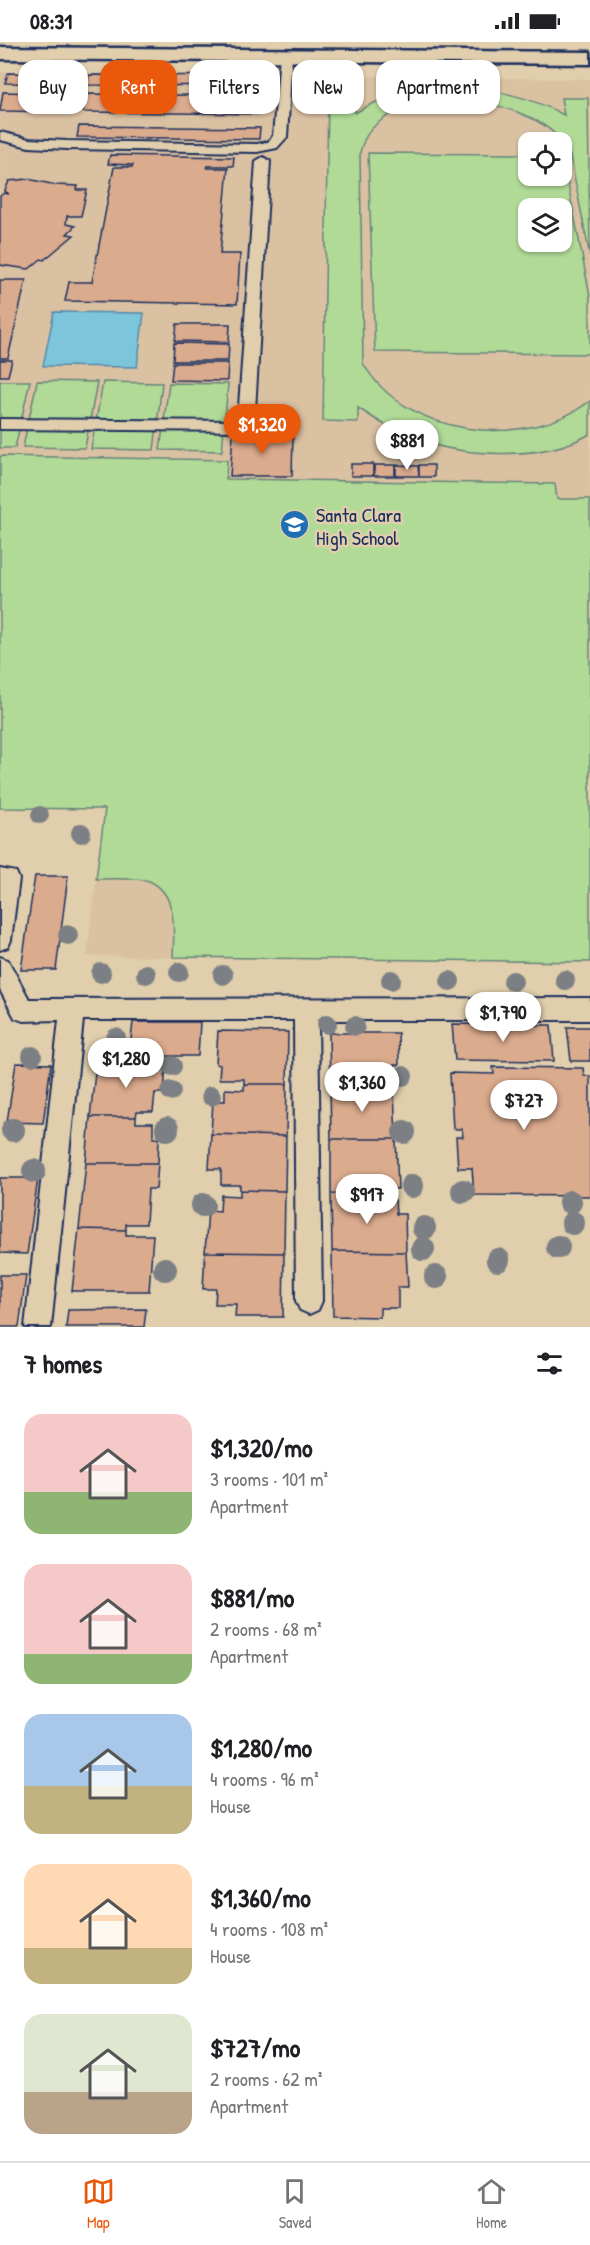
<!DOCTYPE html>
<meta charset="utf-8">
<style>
:root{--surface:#fff;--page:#f2f2f2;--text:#202124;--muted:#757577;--line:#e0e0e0;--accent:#ea580c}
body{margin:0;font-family:"Patrick Hand",sans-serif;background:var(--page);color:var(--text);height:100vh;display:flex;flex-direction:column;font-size:22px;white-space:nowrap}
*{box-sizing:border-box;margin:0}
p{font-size:20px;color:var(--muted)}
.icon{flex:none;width:33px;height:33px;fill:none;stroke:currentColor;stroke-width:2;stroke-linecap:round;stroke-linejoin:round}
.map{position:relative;height:1285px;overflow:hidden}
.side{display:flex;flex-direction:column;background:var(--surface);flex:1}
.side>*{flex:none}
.guide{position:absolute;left:18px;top:18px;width:555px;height:54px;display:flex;gap:12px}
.controls{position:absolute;left:518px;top:90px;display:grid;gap:12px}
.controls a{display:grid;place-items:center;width:54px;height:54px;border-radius:12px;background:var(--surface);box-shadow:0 2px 4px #0004;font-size:30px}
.price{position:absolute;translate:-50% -51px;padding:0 14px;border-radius:21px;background:#fff;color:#222;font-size:20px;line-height:39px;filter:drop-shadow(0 2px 3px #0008)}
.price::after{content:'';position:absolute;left:50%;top:36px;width:18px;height:14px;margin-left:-9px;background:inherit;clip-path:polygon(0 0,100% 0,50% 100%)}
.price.active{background:var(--accent);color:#fff}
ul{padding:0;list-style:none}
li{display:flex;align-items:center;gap:18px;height:150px;padding:0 24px}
li span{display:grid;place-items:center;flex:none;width:168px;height:120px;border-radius:18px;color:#555}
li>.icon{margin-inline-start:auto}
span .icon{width:72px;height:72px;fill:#fffc;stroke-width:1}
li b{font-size:26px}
h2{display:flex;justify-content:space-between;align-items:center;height:72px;padding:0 24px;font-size:26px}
.chip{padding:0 21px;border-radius:18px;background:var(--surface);box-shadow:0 2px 4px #0004;font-size:21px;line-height:54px}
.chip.active{background:var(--accent);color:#fff}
.status{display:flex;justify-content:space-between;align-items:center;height:42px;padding:0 30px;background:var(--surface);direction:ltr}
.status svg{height:16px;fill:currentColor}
.menu{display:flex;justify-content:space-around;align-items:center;height:84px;border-top:2px solid var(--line);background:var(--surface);font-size:16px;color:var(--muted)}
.menu a{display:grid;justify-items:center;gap:3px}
.menu .active{color:var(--accent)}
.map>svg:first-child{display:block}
.built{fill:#dac1a2;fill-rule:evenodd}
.green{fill:#b0da96;stroke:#66847a;stroke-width:1.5;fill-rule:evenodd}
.water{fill:#7bc5db;stroke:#5589a9;stroke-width:1.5}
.building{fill:#dbab8d;stroke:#1b2f5e;stroke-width:1.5}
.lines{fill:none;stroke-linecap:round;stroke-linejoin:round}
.lane-casing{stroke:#1b2f5e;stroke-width:4}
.secondary-casing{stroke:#1b2f5e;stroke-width:5}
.lane{fill:#e0ceac;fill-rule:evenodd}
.secondary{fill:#e0ceac;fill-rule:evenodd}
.tree{fill:#7c8084}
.labels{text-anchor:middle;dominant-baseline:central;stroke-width:5;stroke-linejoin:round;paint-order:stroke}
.poi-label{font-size:20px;fill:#1b2f5e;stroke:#e0ceac;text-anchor:start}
</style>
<div class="status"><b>08:31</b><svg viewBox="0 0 49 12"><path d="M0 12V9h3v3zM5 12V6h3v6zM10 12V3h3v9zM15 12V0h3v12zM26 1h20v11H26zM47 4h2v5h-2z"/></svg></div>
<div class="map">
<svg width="590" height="1285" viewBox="0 0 590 1285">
<rect width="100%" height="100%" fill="#e0ceac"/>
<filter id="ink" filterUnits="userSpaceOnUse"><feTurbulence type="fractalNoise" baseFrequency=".0167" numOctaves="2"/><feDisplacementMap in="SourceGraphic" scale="12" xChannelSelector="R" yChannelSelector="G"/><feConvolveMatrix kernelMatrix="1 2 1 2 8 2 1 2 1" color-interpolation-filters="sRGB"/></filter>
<g filter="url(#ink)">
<path class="built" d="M0,30L590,37V920L87,914L105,767L0,766ZM528,100H561V134H528ZM528,166H561V200H528Z"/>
<path class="green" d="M459,45C497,48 531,55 564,73L561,56H588L590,214L570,114C546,48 374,35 360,111L363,321C405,395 525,409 590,359V392C542,420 460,415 410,395C391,388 375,377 358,366V380L323,379L328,52H354L355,71C387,51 422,47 459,45Z
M368,111L528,112V134H561L562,112L590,254V312L375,310ZM528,166H561V200H528Z
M0,339H30L15,406H0Z
M37,339L97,340L85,406L23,405Z
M103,340L162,341L154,408L91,407Z
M169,341L228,342L222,409L160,408Z
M0,414L227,418L226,437L555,442L557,457H590V920L173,915C174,890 178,851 149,839C140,836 107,837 96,837L105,767L0,766Z"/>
<path class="water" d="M54,270L144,271L137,325L43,324Z"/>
<path class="building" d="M8,31L75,32L72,42L5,41Z
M89,33L264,34L263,44L87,43Z
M3,50L72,52L67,70L0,69Z
M87,52L261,54L260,72L83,70Z
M447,62H464L465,68H447Z
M79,84L260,86L259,97L77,95Z
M110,113L234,115L233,124H207V126H228L220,212H240L237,262L65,259L69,240H92L114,125H132L133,123L108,122Z
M28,137L56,143L78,144L77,148H87L81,174H67L66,182L75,184L67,192L74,193L44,218L41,217L29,227L0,223V154L4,151L9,152L5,149L9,139Z
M0,238H26L8,316H0Z
M177,282H230L229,300L175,299Z
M174,301L229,302L228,319H173Z
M0,318H12L8,334H0Z
M173,321H228L227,339L171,338Z
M233,392H293L292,434H230Z
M351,422H373V434H351Z
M374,423H395V434H374Z
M396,423L418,424L419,434H396Z
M419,423H434V435H419Z
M35,834H68L56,928H21Z
M133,980H200L198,1014H129Z
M452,982L551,983L554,1019L455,1018Z
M567,985H590V1019H571Z
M218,989L288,990L287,1042H244V1037H219L220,1023L216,1022Z
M329,991H398L399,1023H394L395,1040L374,1039V1043H330Z
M16,1021L51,1022L43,1081L7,1080Z
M96,1022L166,1023L164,1051H155L153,1070H137L136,1075H90Z
M493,1025L583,1026L584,1034H590V1154L474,1153L472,1126H458L456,1095H463L462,1087H453L450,1031L494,1032Z
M244,1042H287L286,1094L211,1092L213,1059H225V1047L244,1048Z
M330,1043H374V1047L394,1048L396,1097H331Z
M90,1075H136V1081H153V1096H159L158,1121H86Z
M211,1092L286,1094L285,1149L240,1148V1143H221V1127H209Z
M331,1097H396L398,1147L377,1146V1153L331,1152Z
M86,1121H158L156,1147H148L146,1182H126V1188L79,1187Z
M0,1136H38L27,1212L0,1211Z
M240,1148L285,1149L284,1211L205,1210L208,1168L220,1169L221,1153L240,1154Z
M331,1152L377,1153V1157L395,1158L396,1172H405L406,1210L332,1209Z
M79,1187L126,1188V1193H153L149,1249H72Z
M332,1209L406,1210L408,1245H398V1266H380V1275L333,1274Z
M205,1210L284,1211L283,1275H235L236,1262H215L216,1247H203Z
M0,1233H26L19,1285H0Z
M146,1267L144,1285H66L68,1268Z"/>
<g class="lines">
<defs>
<path id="lane" d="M286,9L292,13L287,95L277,106L257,110L67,107L29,105L0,98V90L29,97L67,99L257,102L268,100L273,94L280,13Z
M263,115L270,119L254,385L252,389L0,387V377L238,379L256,119Z
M0,827L16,830L19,837L11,898L8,905L0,908Z
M0,915L8,918L29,957L590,956V978H318L322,1259L318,1268L309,1272L300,1268L296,1259L294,978H83L51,1285H25L59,978L23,979L15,976L0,948Z"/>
<path id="secondary" d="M0,5L590,10V22L0,17Z"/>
</defs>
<use href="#lane" class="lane-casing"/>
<use href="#secondary" class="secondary-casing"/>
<use href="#lane" class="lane"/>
<use href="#secondary" class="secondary"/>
</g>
<g class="tree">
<circle cx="40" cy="773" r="9"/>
<circle cx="81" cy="791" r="10"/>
<circle cx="68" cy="893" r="10"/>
<circle cx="179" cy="930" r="10"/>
<circle cx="101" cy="931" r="10"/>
<circle cx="146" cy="932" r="10"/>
<circle cx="223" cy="933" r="10"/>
<circle cx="391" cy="938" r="10"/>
<circle cx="565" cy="938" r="10"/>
<circle cx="450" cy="939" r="10"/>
<circle cx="513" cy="939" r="10"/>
<circle cx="327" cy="982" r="10"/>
<circle cx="355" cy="984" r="10"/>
<circle cx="116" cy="996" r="10"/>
<circle cx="32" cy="1014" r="10"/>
<circle cx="172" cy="1024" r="10"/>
<circle cx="403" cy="1034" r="10"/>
<circle cx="171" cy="1049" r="10"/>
<circle cx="211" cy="1054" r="10"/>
<circle cx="167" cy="1087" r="12"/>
<circle cx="13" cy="1088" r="12"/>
<circle cx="404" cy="1090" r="12"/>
<circle cx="34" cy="1129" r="12"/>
<circle cx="412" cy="1144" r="12"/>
<circle cx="463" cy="1149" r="12"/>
<circle cx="570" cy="1160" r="12"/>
<circle cx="203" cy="1163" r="12"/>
<circle cx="573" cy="1181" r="12"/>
<circle cx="424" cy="1186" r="12"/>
<circle cx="558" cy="1205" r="12"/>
<circle cx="423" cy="1207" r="12"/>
<circle cx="498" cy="1218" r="12"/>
<circle cx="165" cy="1227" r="12"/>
<circle cx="436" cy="1235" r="12"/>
</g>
</g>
<defs>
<symbol id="school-disc" viewBox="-11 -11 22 22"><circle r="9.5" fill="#1f6fb2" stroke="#e0ceac"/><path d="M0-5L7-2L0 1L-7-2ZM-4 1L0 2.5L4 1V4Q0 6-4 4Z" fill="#fff"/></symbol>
</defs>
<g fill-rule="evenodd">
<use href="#school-disc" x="278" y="466" width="33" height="33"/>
</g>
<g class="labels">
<g class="poi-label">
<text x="316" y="472">Santa Clara<tspan x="316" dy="23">High School</tspan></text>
</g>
</g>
</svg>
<div class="controls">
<a><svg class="icon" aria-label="locate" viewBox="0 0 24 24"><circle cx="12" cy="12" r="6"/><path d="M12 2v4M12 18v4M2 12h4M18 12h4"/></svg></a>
<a><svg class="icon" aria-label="layers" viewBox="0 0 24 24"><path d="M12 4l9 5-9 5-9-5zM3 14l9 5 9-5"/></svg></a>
</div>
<b class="price active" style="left:262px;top:413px">$1,320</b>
<b class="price" style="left:407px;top:429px">$881</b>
<b class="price" style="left:503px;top:1001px">$1,790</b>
<b class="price" style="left:126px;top:1047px">$1,280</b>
<b class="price" style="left:362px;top:1071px">$1,360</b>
<b class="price" style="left:524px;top:1089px">$727</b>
<b class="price" style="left:367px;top:1183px">$917</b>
<div class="guide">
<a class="chip">Buy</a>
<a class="chip active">Rent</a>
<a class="chip">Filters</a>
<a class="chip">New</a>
<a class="chip">Apartment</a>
</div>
</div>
<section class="side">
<h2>7 homes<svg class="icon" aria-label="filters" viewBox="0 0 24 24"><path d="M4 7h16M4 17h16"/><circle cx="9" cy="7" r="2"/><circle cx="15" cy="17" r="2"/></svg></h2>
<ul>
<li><span style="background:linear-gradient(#f6c9c9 65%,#8fb573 0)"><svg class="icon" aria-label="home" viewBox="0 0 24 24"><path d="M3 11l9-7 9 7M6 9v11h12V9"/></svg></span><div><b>$1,320/mo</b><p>3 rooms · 101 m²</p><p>Apartment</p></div></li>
<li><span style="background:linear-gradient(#f6c9c9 75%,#8fb573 0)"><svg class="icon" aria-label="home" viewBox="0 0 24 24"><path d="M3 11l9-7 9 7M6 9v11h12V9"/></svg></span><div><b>$881/mo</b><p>2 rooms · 68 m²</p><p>Apartment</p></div></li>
<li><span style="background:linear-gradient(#a9c7e8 60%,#c2b280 0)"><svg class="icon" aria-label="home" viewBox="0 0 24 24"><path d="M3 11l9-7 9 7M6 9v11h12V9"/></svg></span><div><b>$1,280/mo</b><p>4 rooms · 96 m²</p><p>House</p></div></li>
<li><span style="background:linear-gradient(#ffd9b3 70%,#c2b280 0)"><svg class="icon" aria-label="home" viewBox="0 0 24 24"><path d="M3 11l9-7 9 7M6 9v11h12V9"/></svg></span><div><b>$1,360/mo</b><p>4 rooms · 108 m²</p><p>House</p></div></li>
<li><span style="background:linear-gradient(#dfe7d0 65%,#b9a48a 0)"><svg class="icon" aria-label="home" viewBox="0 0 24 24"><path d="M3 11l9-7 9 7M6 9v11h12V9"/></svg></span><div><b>$727/mo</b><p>2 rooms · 62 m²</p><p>Apartment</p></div></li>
</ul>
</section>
<nav class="menu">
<a class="active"><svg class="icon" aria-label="map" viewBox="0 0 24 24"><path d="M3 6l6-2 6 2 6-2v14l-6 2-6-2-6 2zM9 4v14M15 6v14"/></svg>Map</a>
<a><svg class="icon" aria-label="saved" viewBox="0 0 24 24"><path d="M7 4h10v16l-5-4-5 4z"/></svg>Saved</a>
<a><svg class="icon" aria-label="home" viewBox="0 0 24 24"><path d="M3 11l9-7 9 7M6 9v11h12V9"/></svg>Home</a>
</nav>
